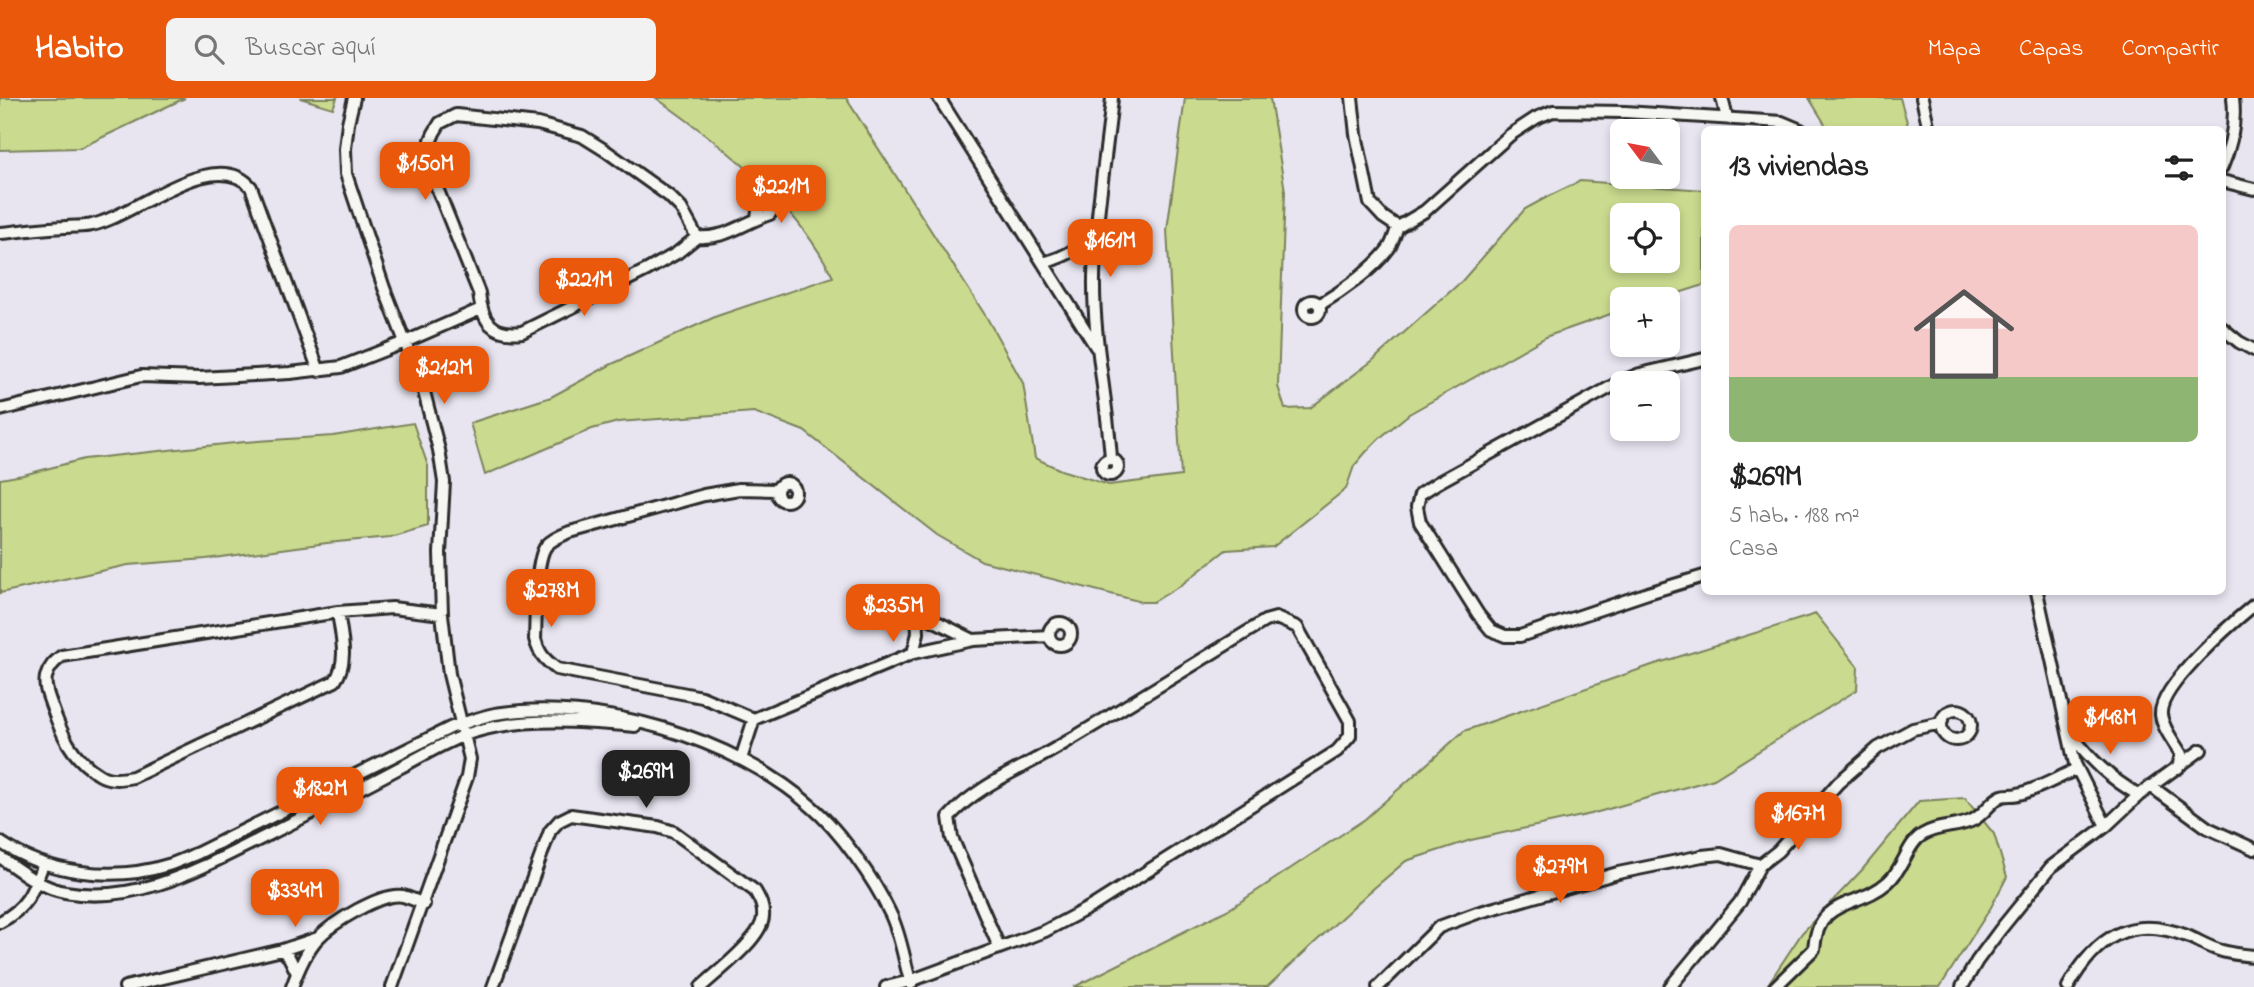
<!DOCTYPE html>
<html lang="es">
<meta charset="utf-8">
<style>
:root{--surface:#fff;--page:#f2f2f2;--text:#222;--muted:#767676;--accent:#ea580c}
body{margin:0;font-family:"Indie Flower",sans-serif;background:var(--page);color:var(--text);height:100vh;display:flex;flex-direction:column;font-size:26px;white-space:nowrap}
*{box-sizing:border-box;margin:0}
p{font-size:23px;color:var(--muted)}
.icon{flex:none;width:38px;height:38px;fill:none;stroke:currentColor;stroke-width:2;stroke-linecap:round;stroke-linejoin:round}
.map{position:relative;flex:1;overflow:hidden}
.panel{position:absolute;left:1701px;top:28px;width:525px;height:469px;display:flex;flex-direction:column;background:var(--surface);border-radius:10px;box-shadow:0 4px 10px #0003}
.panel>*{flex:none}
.needle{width:46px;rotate:302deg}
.fabs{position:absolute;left:1610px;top:21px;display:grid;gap:14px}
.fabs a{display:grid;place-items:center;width:70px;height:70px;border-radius:10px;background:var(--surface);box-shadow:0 4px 10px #0003;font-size:35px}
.price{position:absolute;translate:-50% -60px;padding:0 16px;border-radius:14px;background:var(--accent);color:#fff;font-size:23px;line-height:46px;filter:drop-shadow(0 2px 4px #0008)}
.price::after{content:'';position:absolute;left:50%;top:42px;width:21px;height:16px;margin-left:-10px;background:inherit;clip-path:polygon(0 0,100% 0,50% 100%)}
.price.selected{background:#222;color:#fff}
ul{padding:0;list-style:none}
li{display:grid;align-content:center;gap:14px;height:371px;padding:0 28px}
li span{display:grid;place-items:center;height:217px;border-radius:10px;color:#555}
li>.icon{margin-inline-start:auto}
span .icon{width:126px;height:126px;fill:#fffc;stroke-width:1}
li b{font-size:30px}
h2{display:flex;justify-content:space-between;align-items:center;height:84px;padding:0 28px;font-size:30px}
header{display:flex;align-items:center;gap:42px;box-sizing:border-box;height:98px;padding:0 35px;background:var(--accent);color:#fff}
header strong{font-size:33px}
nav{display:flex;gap:38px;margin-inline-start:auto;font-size:24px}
.search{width:490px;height:63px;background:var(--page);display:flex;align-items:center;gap:18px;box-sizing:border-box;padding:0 24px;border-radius:10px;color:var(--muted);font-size:26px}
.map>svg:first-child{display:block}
.green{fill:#cada8e;stroke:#7a825c;stroke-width:2;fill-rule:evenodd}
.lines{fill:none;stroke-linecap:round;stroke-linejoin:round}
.street-casing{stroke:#2b2b2b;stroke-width:16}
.street{stroke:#f6f6f2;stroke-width:10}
</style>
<header>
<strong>Habito</strong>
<div class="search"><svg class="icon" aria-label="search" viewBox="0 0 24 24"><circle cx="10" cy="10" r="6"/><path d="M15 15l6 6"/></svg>Buscar aquí</div>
<nav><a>Mapa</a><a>Capas</a><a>Compartir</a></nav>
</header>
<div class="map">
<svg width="2254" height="889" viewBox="0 0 2254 889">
<rect width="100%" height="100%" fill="#e8e5f1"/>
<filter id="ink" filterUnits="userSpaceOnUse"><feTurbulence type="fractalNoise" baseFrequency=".0143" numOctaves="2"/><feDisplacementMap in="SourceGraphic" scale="14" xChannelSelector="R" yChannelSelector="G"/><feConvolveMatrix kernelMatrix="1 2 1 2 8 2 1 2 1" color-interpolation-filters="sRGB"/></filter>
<g filter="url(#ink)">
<path class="green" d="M0,0H185L80,50L0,52Z
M300,0H337L333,10Z
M656,0H846L987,220L1023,285L1035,360L1061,372L1109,387L1181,378L1167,132L1185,0H1270L1285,93L1278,288L1285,311L1310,310L1372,263L1462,183L1525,111L1549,98L1580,83L1704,92V187L1660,201H1622V212L1548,238L1409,316L1381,339L1366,354L1354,368L1346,391L1273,449L1226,452L1180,488L1153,504H1142L982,463L937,437L804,333L754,314L618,324L592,331L485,377L470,325L551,299L610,267L717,218L833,179C795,103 724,48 656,0ZM1668,117V163H1622V117Z
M1809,0H1900L1909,31H1828Z
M413,325L428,368V428L390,439L327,445L206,461L128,467L0,495V381L23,377L84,361L244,344L333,338Z
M1816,516L1858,569L1857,592L1714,681L1591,716L1471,742L1406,763L1367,796L1267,889H1074L1231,810L1365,721L1464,633L1652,567Z
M1965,700L1994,736L2007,779L1990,811L1940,889H1766L1802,835L1862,772L1919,703Z"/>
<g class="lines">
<defs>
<path id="street" d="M354,0L348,25L345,51L346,76L384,190L423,290L439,352L444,384L440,455L442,516L449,576L470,661L467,679L392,889
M939,0L1096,249
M1352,0L1356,36L1370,105L1383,119L1398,129L1425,113L1510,37L1536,20L1553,13L1625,14L1782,24L1801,32
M1722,0L1727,20
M1922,0L1929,32
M2222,69C2232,46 2236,25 2233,0
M2222,83L2254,91
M0,135C22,133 43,130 65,129C74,128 84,129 92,127C135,118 214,47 251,89L319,273
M697,139L681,110L669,98L606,53L582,38L538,26L456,17L440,25L434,35L431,42L430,64L435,85L479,195C482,223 492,238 522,234L647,172L677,155L697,139C727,141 743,125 770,116L773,111L770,105L764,103L759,105L757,120
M1043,165C1071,157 1078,151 1097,129
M1304 211a8 8 0 1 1 16 0a8 8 0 1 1-16 0Z
M1319,207C1341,194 1374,171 1389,150C1393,144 1395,135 1398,129
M2222,230L2239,244L2254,252
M1704,261L1640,276L1618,285L1437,385L1420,396L1417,409L1420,424L1478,516L1491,532L1505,538H1520L1648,495L1704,478
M0,312L141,278L199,280L290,275L341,269L405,244L481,211
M1111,360C1107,300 1093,241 1094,180C1095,120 1106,60 1112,0
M1102 369a8 8 0 1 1 16 0a8 8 0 1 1-16 0Z
M777 394a9 9 0 1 1 18 0a9 9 0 1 1-18 0Z
M2037,494L2075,666L2106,728
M896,496L917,514L973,542
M338,514C341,537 349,563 335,583L133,679C122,681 110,683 100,677C71,660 61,635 51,606C48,597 44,589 46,579C49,569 54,564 62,558L338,514L392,510L442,516
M1049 536a11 11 0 1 1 22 0a11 11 0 1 1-22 0Z
M913,555L918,535L917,514
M1941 627a15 15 0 1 1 30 0a15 15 0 1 1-30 0Z
M754,621L913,555L973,542L1049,538
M2070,635C2090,661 2110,681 2139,697
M741,661L754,621L702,599L557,571C545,562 539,556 535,541C536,521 535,462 546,448C552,441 562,437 570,434L704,397L739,391L777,392
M2178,670L2181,656C2174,644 2163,631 2161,617C2158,589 2232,525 2254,507
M2152,689L2208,730L2254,751
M0,744C46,776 114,784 168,767C178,764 188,759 198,755L450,630C464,625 480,619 495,616C597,599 735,640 812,709C840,733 874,781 890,815C901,837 904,863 911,886
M0,759C20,773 41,790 65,794C136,807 201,770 262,740C308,717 354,694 399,670C426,656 453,639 481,632C530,619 585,624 635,628
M0,824C27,810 33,793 43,766
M282,852L289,859L297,875
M125,889L282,852L318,840
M292,889C298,872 305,855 317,841C332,825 381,794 403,798C410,800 417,803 424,806
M493,889L550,733L559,723L571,717L658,729L674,734L755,793C760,802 764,809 763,819C762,840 717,874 701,889
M886,889L910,883L1045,833L1094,807L1337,653L1350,638V623L1297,529L1276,520L1265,523C1196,565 1127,608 1058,649C1021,671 978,687 949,719L952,740L999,849
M1378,889L1439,829L1477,815L1618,775L1702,758L1721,756L1760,767
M1670,889L1740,804L1760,767L1778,753L1838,685L1878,650L1913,631L1941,625
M1775,889L1814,851C1818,798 1858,811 1888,784C1904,770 1907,746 1922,737C1937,727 1958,730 1973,722C1985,716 1990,703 2002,698C2007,696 2013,698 2018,696C2035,693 2061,678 2077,671
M1962,889L1977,863L2000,832L2051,769L2106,728L2139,697L2201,652
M2068,889C2096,839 2130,816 2187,838C2199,843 2210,850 2222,853C2232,856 2243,857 2254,858"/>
</defs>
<use href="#street" class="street-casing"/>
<use href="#street" class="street"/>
</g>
</g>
</svg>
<div class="fabs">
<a><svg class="needle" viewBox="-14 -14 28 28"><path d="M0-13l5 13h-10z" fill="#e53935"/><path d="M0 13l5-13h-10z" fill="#767676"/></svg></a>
<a><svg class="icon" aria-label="locate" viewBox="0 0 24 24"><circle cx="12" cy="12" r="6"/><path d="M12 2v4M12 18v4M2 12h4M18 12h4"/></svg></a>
<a>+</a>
<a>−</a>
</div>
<b class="price" style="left:425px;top:104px">$150M</b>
<b class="price" style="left:781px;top:127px">$221M</b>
<b class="price" style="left:1110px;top:181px">$161M</b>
<b class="price" style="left:584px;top:220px">$221M</b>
<b class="price" style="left:444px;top:308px">$212M</b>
<b class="price" style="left:551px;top:531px">$278M</b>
<b class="price" style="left:893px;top:546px">$235M</b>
<b class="price" style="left:2110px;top:658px">$148M</b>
<b class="price selected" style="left:646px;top:712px">$269M</b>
<b class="price" style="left:320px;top:729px">$182M</b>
<b class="price" style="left:1798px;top:754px">$167M</b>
<b class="price" style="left:1560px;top:807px">$279M</b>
<b class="price" style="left:295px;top:831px">$334M</b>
<section class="panel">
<h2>13 viviendas<svg class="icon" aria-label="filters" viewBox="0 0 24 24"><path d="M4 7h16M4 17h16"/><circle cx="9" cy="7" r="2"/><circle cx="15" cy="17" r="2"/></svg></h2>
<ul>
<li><span style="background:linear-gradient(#f6c9c9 70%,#8fb573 0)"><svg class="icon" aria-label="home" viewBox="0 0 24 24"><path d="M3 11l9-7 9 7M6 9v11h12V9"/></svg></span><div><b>$269M</b><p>5 hab. · 188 m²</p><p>Casa</p></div></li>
</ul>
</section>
</div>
